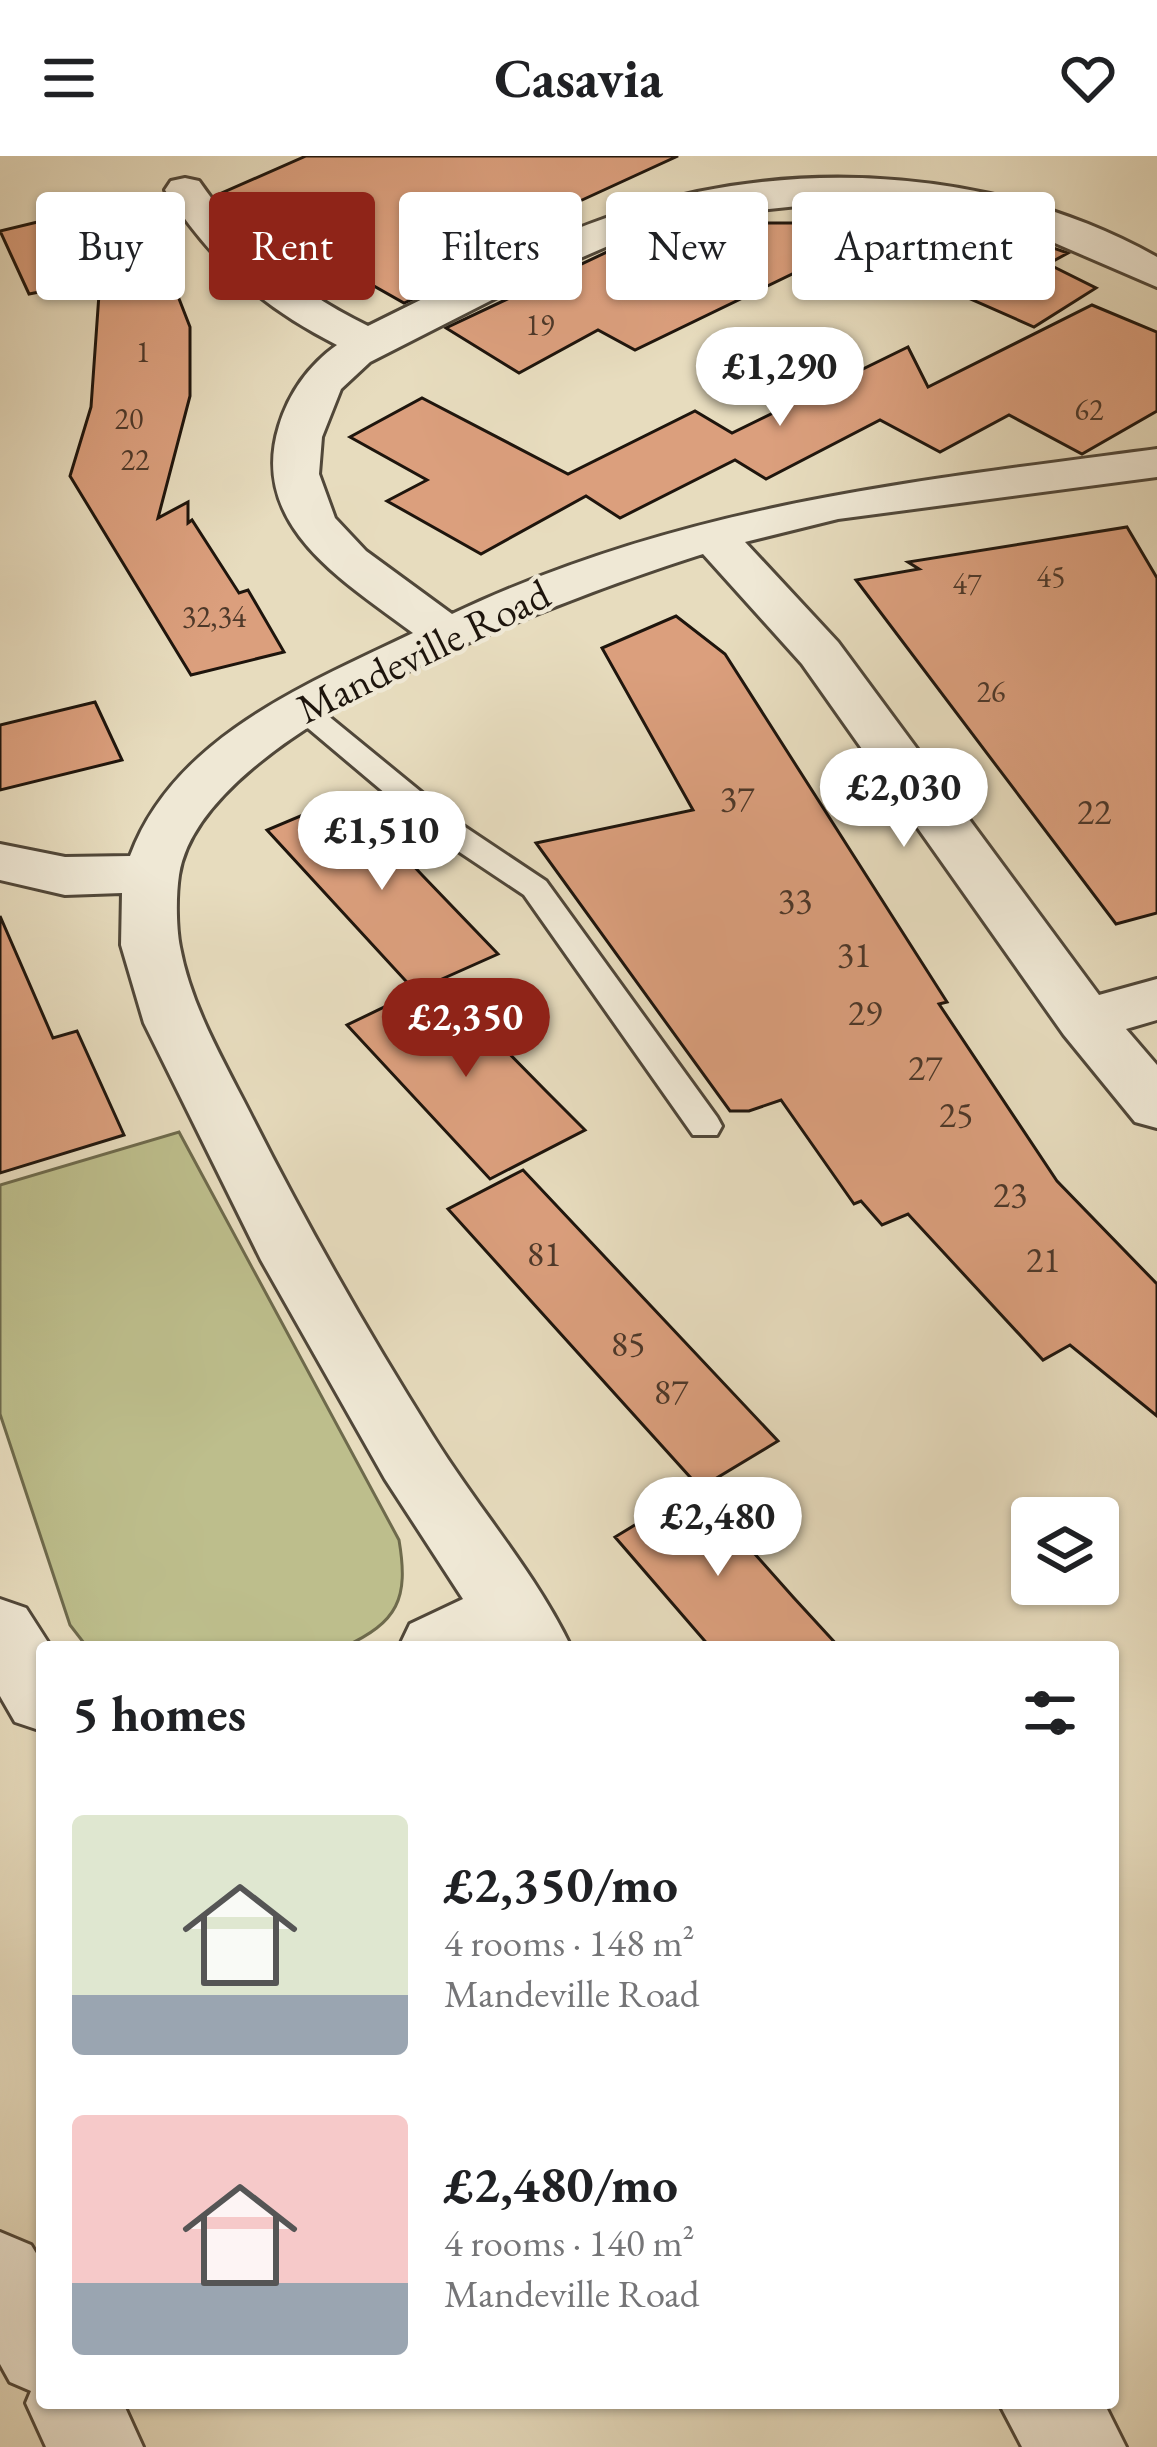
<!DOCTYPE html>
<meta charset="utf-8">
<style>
:root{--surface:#fff;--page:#f6f6f6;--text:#202124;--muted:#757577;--accent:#8f2418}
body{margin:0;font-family:"EB Garamond",serif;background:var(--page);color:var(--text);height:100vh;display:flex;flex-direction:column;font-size:45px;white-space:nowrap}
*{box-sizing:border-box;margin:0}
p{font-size:39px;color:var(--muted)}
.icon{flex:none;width:66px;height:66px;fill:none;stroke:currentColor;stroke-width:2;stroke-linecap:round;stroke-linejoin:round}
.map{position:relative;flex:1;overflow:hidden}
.sheet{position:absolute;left:36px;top:1485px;width:1083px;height:768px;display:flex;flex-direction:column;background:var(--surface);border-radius:12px;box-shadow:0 3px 9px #0004}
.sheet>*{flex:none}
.hud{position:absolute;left:36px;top:36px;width:1086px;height:108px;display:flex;gap:24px}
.buttons{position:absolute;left:1011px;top:1341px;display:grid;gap:24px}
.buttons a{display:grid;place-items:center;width:108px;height:108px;border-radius:12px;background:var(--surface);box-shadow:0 3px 9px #0004;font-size:60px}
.price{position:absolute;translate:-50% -102px;padding:0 27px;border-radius:42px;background:#fff;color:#222;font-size:39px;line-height:78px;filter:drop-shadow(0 3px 6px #0008)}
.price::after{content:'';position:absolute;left:50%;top:72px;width:36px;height:27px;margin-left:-18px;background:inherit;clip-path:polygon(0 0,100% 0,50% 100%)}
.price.current{background:var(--accent);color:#fff}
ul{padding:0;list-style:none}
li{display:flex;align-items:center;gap:36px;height:300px;padding:0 36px}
li span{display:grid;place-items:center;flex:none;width:336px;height:240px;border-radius:12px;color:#555}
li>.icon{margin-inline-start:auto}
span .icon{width:144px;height:144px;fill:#fffc;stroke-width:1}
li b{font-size:51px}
h2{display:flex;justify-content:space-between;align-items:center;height:144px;padding:0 36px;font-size:51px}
.tag{padding:0 42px;border-radius:12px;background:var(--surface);box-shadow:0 3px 9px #0004;font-size:42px;line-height:108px}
.tag.current{background:var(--accent);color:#fff}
header{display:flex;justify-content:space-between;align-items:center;height:156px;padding:0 36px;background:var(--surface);font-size:54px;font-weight:700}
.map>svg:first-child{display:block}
.green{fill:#bdbe8c;stroke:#6e6a4c;stroke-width:3}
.building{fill:#db9f7d;stroke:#1e150d;stroke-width:3}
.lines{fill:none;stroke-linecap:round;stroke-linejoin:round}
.service-casing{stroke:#504739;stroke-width:6}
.minor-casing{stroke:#504739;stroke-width:6}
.tertiary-casing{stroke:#504739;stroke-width:6}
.service{fill:#efe8d5;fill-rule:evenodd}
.minor{fill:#efe8d5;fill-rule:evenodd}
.tertiary{fill:#efe8d5;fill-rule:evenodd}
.labels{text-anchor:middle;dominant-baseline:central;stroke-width:9;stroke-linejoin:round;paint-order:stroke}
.far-number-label{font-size:30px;fill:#4d3829}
.number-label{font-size:36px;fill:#4d3829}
.street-label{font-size:42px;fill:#1e150d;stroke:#efe8d5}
</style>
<header><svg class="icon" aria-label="menu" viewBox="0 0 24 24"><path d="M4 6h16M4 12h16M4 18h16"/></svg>Casavia<svg class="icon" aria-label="heart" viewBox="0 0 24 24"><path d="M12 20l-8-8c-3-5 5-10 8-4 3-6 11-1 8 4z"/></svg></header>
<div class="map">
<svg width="1157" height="2291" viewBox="0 0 1157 2291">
<rect width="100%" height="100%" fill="#e7dcbe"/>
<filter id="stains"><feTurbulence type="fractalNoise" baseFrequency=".00167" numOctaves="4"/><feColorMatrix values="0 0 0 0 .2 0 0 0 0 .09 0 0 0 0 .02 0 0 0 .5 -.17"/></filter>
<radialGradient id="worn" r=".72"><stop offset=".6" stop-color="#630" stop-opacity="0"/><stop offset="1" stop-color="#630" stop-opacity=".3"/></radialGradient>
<path class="green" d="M179,976L399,1384C409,1443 398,1466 344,1491H87L70,1469L0,1258V1029Z"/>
<path class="building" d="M306,0H678L532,67H581L404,147L215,40Z
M104,50L176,135L190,171V240L158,362L188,346V367L192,364L239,437L248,434L284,496L191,519L70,320L91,251L100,124L29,138L0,75Z
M694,67H980L1068,97L1048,108L1096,132L1034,171L850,90L635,194L598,174L519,217L446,172L626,87Z
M1092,149L1157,176V255L1082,298L1009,259L940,296L880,264L766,323L735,304L620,362L586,340L481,398L387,345L427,324L350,281L422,242L568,318L695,255L732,277L908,191L928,231Z
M1127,371L1157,422V757L1116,768L856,424L919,413L908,406Z
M676,460L725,498L947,846L939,848L1057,1025L1157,1128V1260L1070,1189L1043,1204L908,1058L882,1069L861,1045L854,1048L781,944L749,955H730L536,687L693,654L602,492Z
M95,546L122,604L0,634V569Z
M348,640L423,720L498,798L415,835L267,674Z
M0,760L53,882L77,875L124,979L0,1017Z
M438,825L547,936L585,974L490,1023L347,869Z
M523,1014L651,1150L778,1285L700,1332L448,1053Z
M696,1332L794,1442L839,1491H710L615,1381Z"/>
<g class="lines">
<defs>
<path id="service" d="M300,542L310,545L459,667L546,725L717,961L722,970L717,979H693L524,739L437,681L290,557V545Z"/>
<path id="minor" d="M185,22L199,25C246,93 295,134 368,170C455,127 542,82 635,52C804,0 1002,14 1157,101V131L1013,69L932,52L836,46L701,60L624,83L539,120L370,206L341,233L322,281L319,318L335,362L366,395L452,458C682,349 908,326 1157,293V321L838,363L745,386L838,486L1099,839L1157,823V864L1126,873L1157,909V972L1135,966L1064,879L802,508L703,398C575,439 202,571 179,719C176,739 176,771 180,791C191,850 223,904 250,957C306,1068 367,1175 433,1280C477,1351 535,1416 571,1491H399L410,1468L463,1443L385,1323L261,1104L144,867L121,789L122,737L65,739L0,724V688L65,701L130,700C174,581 307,528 413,477C345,426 248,370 279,270C289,237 309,209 337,189C260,150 212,106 165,34L171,25Z
M0,1443L26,1452L51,1491H42V1575L15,1566L0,1540Z
M999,2247H1104L1126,2291H1022Z"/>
<path id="tertiary" d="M0,2076L31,2089L42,2107V2247H123L143,2291H46L26,2247L31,2235L10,2226L0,2208Z"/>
</defs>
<use href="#service" class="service-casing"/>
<use href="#minor" class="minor-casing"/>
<use href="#tertiary" class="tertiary-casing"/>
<use href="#service" class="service"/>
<use href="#minor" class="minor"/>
<use href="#tertiary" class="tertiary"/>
</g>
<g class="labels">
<g class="far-number-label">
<text x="540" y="168">19</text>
<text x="143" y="195">1</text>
<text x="1089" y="253">62</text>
<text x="129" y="262">20</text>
<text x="135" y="303">22</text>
<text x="1051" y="420">45</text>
<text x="967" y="427">47</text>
<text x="214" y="460">32,34</text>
<text x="991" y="535">26</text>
</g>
<g class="number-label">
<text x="737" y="642">37</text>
<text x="1094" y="655">22</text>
<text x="795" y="744">33</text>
<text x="854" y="798">31</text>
<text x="865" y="856">29</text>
<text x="925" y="911">27</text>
<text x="956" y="958">25</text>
<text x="1010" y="1038">23</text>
<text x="544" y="1097">81</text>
<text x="1043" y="1103">21</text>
<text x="628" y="1187">85</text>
<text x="671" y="1235">87</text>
</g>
<g class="street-label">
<text transform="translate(423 495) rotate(-26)">Mandeville Road</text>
</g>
</g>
<rect width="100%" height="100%" filter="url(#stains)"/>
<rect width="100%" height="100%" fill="url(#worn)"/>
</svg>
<div class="buttons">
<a><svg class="icon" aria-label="layers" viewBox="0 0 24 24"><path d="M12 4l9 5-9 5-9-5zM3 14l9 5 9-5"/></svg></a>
</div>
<b class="price" style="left:780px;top:273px">£1,290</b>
<b class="price" style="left:904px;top:694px">£2,030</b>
<b class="price" style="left:382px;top:737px">£1,510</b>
<b class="price current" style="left:466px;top:924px">£2,350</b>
<b class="price" style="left:718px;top:1423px">£2,480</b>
<div class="hud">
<a class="tag">Buy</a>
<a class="tag current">Rent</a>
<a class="tag">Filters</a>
<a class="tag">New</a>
<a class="tag">Apartment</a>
</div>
<section class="sheet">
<h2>5 homes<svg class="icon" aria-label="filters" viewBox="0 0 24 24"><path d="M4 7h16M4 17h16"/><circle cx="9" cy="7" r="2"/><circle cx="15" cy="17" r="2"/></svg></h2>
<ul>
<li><span style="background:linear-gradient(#dfe7d0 75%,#9aa5b1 0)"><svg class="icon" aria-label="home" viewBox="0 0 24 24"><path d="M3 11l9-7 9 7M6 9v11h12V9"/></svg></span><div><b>£2,350/mo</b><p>4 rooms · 148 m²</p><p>Mandeville Road</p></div></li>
<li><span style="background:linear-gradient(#f6c9c9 70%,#9aa5b1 0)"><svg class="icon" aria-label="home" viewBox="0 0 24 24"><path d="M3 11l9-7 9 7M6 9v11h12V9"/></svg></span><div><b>£2,480/mo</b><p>4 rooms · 140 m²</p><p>Mandeville Road</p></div></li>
</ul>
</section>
</div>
